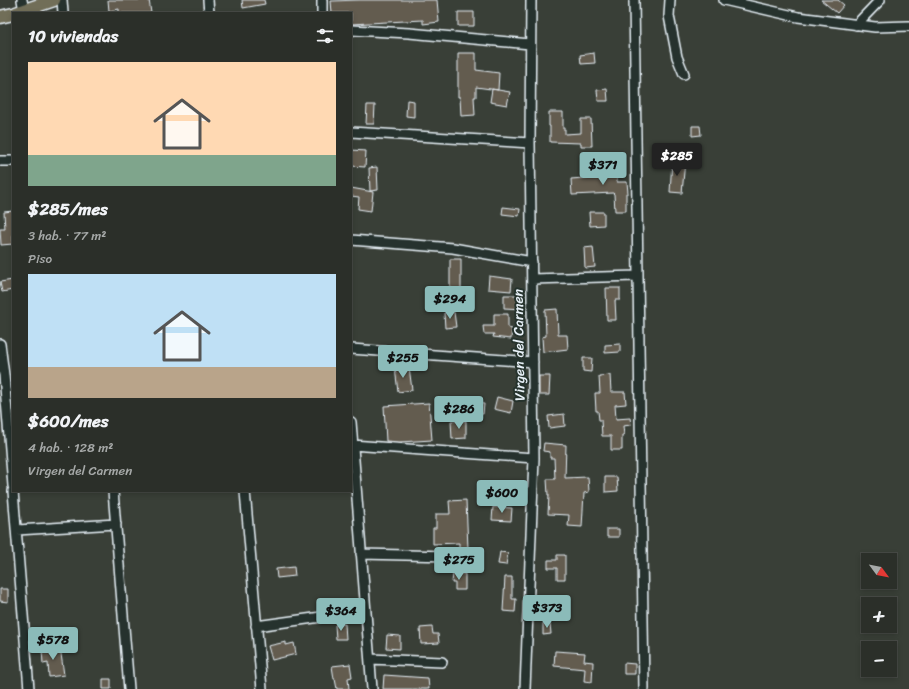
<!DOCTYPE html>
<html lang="es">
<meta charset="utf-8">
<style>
:root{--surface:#2b2f29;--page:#373b35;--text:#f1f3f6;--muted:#a6a9a8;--line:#474a46;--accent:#8bbbb9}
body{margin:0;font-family:Sriracha,sans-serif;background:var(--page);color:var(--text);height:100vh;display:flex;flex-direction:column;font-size:15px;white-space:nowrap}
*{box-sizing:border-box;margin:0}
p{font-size:13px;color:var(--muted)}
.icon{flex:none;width:22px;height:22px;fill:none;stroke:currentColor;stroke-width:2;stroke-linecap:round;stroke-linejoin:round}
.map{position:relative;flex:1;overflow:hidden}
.drawer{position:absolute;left:12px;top:12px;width:340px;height:480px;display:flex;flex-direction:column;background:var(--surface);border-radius:0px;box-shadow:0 2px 6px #0003,0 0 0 1px var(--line)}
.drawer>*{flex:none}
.needle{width:26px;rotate:122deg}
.buttons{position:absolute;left:861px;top:553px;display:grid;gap:8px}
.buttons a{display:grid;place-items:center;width:36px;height:36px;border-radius:0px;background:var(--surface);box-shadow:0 2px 6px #0003,0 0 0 1px var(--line);font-size:20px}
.price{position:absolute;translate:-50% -34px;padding:0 9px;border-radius:4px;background:var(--accent);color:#111;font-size:13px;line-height:26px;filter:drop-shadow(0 1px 2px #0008)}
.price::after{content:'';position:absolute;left:50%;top:24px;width:12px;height:9px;margin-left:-6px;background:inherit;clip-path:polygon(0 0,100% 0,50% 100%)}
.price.current{background:#222;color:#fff}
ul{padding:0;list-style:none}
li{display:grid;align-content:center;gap:8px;height:212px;padding:0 16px}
li span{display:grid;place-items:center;height:124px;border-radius:0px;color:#555}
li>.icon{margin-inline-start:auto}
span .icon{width:72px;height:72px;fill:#fffc;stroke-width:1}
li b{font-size:17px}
h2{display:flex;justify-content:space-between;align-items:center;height:48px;padding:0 16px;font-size:17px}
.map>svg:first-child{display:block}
.building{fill:#645b4f;stroke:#e8f1f8}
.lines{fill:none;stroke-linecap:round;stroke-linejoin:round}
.minor-casing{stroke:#e8f1f8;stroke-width:12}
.major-casing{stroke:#e8f1f8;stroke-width:15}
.minor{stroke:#26332d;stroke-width:9}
.major{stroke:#716e59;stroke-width:12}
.labels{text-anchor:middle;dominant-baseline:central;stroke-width:4;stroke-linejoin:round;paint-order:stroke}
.street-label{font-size:14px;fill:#e8f1f8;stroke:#26332d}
</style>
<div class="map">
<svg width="909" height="689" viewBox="0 0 909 689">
<rect width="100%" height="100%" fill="#393f37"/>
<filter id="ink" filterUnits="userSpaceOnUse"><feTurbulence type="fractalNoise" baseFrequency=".025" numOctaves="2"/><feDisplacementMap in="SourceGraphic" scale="8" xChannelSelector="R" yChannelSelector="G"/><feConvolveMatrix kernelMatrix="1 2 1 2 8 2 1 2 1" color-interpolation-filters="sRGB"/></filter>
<g filter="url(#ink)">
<path class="building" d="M108,0H149L151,13H119V9L109,11Z
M242,0H264L265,4L243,8Z
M360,0H437L439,22L423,24V20L351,24V13H332L331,1Z
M821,0H838L844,5L837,13Z
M458,12H474V26H458Z
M458,53H476V70L499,73L498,90L476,87V97H474L475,115L461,116L460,97H458Z
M594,53L595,63L581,64L580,55Z
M492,89L510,92L507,105L490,102Z
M607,89L608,101H598L597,90Z
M407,100L414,101V117L406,116Z
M367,105H375L374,124H366Z
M549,112H563V129H565V134L581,133V119H591L592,146H581V143L550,142V126H549Z
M692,126H700L701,135L692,136Z
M351,150L366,151L365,167L351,166Z
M672,161H685L682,193L670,192Z
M617,164V182H627L628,193H626V211H615L614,194L613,193L572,195L571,179L597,177V165Z
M377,167L378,190L370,191L369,168Z
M351,188L373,192L371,211L358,209L359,197L351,196Z
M503,207L520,209L519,216L502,214Z
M13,211V244L1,245L0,229H5L4,212Z
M589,212H604V225L590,226Z
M593,247L595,267L585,268L584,248Z
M450,259H461V300H450Z
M489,276L512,279L511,291L488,289Z
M13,280V290L2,292L0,282Z
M606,288H620V300H615L616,320H607Z
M504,295H523V309L504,308Z
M557,309L558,335H567L568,349L543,352L542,337L546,336L545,310Z
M454,312L456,327L445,328L444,313Z
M494,314H508V328L512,329L511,339L493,337L494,334H484L483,326H494Z
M620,344V352L605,353V345Z
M583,358H592L591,372L583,371Z
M409,367L412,390L398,392L395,368Z
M610,375L611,392H625L626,404L615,405L616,419L630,418L631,425L623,426L624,435H622V450H611V436H602L601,420H599L598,411H596L595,393H600L599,376Z
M539,376H550L549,395H539Z
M497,397L513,401L511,413L494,409Z
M429,403L432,440L400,442L386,441L384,406Z
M467,403L484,404L483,414L466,413Z
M564,414L565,426L549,428L548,416Z
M451,421H466V438L452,439Z
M544,443L566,445L565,478L588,477L589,492L584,493L582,527L568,526L569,515L548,514L549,495H548L547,479H555L554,458H550V452L543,451Z
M605,477H617L618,491L605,492Z
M466,500L468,549L459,550V543L433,544V528H436V514H450L449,501Z
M493,507L512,508L511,521L492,520Z
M607,529H619V537H607Z
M500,552L508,553L506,565L498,564Z
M557,555H565V579H557V568H548V560H557Z
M294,567L295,576L277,578L276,569Z
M453,573L465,574V590H455V583H452Z
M505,577H512V599H516L515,612L503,611Z
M0,589H8V602L0,601Z
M543,623H550L551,634L543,635Z
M345,624L346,639H336L335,625Z
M432,627L433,634H438L439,643L421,644L420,628Z
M387,635L400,636V649L386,648Z
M286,642V645L294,643L296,654L272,660L268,646Z
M60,647L64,675L49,677L48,663L43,664L42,649Z
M555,651L585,653L584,661L593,662L592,682L584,681L585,669L554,666Z
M624,663L635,664V674H624Z
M350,664L352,677L348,678L349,689H337L335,679H334L332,666Z
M384,675L428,678L429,689H383Z
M103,679H111V689H103Z"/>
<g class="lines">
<defs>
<path id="minor" d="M22,0L24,11
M62,0L63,13
M208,0L209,13
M322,0V13
M634,0L644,689
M670,0L669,16L677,57L684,74
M724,0L798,17L875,27L909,26
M856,25L880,0
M351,30L409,33L530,44
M351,132L530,143
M0,161H13
M351,240L453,248L532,262
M532,279L637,276
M0,344L4,375L13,486
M351,349L533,362
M351,422L372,689
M352,445L534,458
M13,491L29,689
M113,491L129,689
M245,491L262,689
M17,530L116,524
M361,554L450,556
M256,626L365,611
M370,659L442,662
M525,689L534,458L530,143L531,0"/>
<path id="major" d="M16,13L54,0
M0,17L13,14"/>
</defs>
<use href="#minor" class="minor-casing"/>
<use href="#major" class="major-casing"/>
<use href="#minor" class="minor"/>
<use href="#major" class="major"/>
</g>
</g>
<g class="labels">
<g class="street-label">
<text transform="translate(519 345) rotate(-91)">Virgen del Carmen</text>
</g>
</g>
</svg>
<div class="buttons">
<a><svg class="needle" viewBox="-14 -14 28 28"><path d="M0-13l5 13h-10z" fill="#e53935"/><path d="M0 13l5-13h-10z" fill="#a6a9a8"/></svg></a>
<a>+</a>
<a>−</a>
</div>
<b class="price current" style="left:677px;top:177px">$285</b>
<b class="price" style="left:603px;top:186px">$371</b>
<b class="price" style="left:450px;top:320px">$294</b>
<b class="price" style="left:403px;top:379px">$255</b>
<b class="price" style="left:459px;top:430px">$286</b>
<b class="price" style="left:502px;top:514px">$600</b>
<b class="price" style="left:459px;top:581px">$275</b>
<b class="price" style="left:547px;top:629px">$373</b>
<b class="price" style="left:341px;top:632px">$364</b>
<b class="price" style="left:53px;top:661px">$578</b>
<section class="drawer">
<h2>10 viviendas<svg class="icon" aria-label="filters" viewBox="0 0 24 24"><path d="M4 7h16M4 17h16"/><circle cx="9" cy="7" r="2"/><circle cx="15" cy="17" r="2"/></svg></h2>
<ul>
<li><span style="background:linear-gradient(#ffd9b3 75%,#7fa58c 0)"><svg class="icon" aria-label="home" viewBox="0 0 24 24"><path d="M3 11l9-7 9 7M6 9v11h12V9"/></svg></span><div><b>$285/mes</b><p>3 hab. · 77 m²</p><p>Piso</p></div></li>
<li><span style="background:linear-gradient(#bfe0f5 75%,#b9a48a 0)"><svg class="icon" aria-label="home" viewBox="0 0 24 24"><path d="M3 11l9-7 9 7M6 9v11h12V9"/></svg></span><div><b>$600/mes</b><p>4 hab. · 128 m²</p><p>Virgen del Carmen</p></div></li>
</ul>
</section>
</div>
